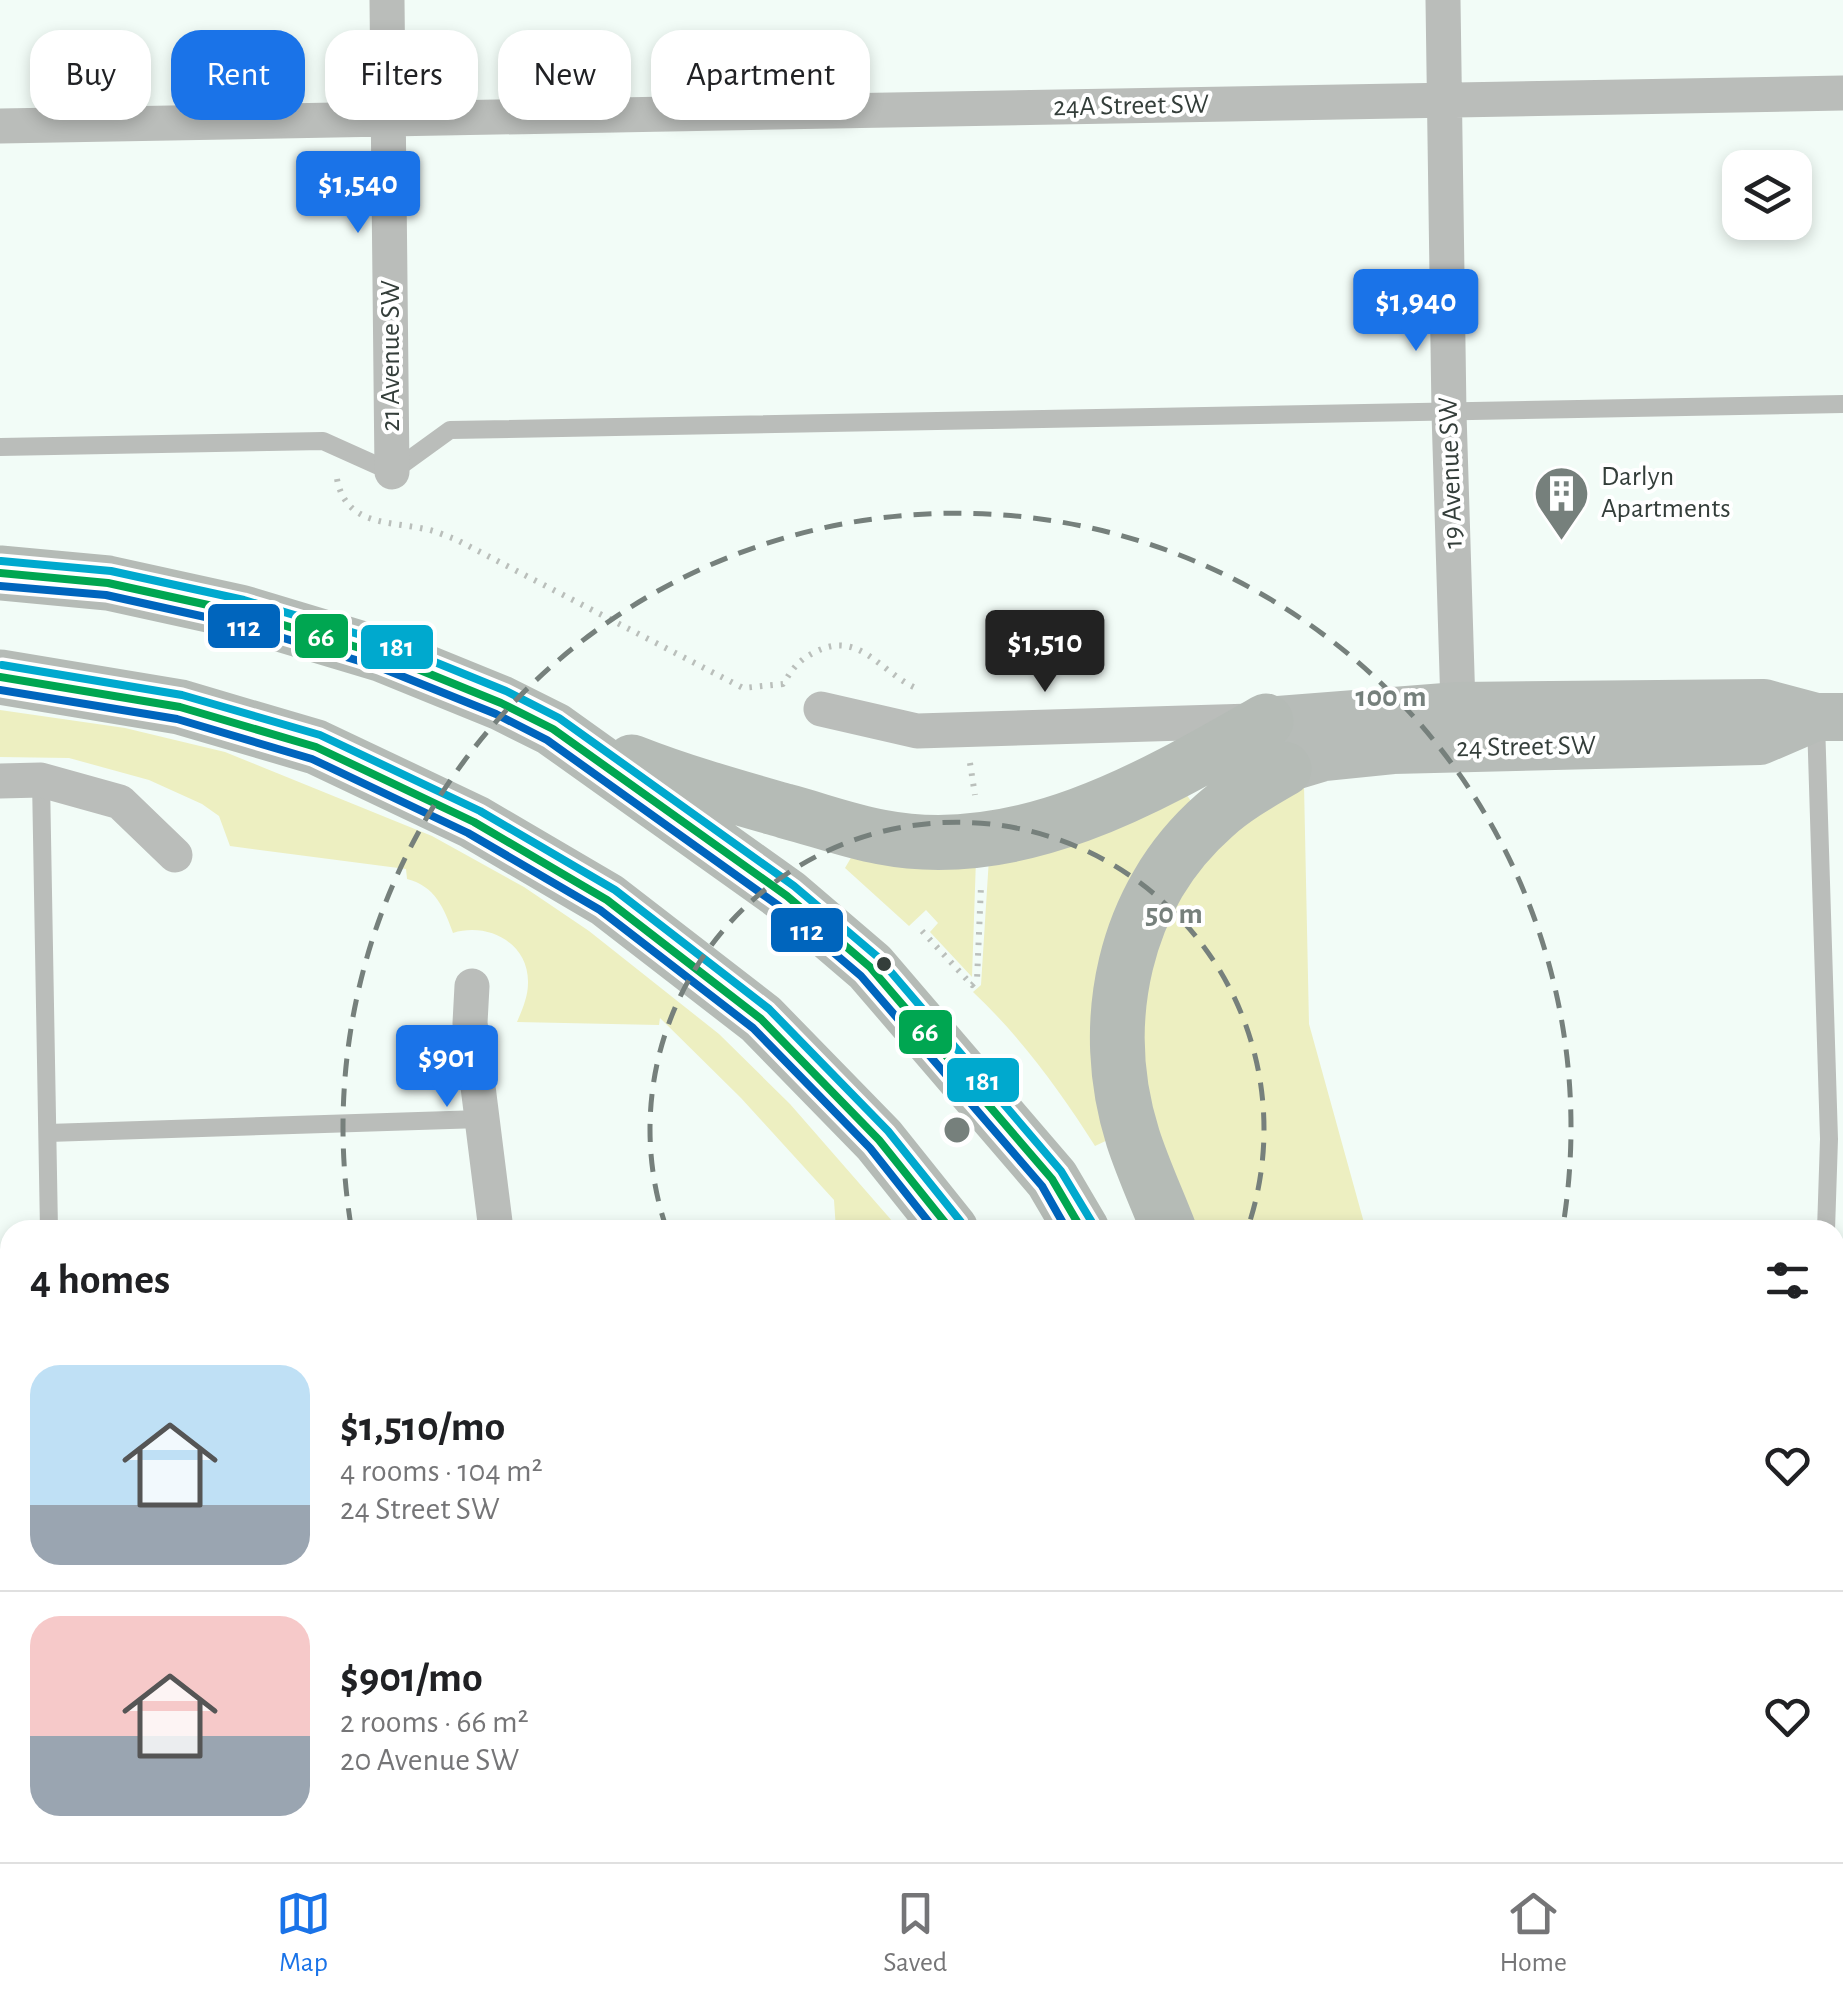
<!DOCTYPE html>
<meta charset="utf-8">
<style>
:root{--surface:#fff;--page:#f6f6f6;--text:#202124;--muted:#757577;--line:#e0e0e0;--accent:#1a73e8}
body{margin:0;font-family:"Alegreya Sans",sans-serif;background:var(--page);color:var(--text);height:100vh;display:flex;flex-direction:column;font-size:38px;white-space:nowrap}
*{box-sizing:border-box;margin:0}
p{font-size:32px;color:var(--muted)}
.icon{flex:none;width:55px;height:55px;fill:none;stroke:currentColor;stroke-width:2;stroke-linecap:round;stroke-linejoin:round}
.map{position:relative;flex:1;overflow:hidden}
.sheet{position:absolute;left:0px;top:1220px;width:1845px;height:642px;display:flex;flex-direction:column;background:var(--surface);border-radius:30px 30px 0 0;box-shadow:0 5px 15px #0003}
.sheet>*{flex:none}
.hud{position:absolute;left:30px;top:30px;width:1000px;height:90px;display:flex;gap:20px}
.controls{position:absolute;left:1722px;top:150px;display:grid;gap:20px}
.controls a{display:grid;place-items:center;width:90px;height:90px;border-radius:20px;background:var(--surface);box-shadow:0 5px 15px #0003;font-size:50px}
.price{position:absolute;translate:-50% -85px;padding:0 22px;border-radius:10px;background:var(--accent);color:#fff;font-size:32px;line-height:65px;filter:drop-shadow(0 2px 5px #0008)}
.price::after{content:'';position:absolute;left:50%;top:60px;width:30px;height:22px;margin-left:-15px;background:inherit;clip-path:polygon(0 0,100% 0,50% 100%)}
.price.on{background:#222;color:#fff}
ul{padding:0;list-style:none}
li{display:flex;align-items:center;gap:30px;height:250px;padding:0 30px}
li+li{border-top:2px solid var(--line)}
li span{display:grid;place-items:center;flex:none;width:280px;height:200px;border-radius:30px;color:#555}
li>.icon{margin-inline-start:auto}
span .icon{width:120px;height:120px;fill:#fffc;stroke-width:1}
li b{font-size:42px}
h2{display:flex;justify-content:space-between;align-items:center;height:120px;padding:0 30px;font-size:42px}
.tag{padding:0 35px;border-radius:30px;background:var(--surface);box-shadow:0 5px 15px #0003;font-size:35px;line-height:90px}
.tag.on{background:var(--accent);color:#fff}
.tab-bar{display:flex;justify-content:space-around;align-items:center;height:140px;border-top:2px solid var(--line);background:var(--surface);font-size:28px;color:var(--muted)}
.tab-bar a{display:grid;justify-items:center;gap:5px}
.tab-bar .on{color:var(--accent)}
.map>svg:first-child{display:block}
.green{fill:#edefc1}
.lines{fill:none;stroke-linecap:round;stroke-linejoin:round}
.path{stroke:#babfbb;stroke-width:6;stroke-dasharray:2.5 8;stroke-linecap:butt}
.lane{stroke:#babdba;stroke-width:18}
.street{stroke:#babdba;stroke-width:35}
.secondary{stroke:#b7bcb8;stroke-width:48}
.highway{stroke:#b5bbb6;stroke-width:55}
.bus-1-casing{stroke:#fff;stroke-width:15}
.bus-2-casing{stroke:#fff;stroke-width:15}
.bus-3-casing{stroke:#fff;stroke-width:15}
.bus-1{stroke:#00a651;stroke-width:8}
.bus-2{stroke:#0065bd;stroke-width:8}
.bus-3{stroke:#00a9ce;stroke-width:8}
.ring{fill:none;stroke:#76807c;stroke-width:5;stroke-dasharray:18 12}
.bus-dot{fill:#343e3a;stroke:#fff;stroke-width:4}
.labels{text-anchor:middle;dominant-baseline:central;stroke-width:8;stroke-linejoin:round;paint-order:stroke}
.street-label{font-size:28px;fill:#343e3a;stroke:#fff}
.poi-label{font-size:28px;fill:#343e3a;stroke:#fff;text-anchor:start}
.centre{fill:#76807c;stroke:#fff;stroke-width:5}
.ring-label{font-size:30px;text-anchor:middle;font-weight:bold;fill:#76807c;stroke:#fff;stroke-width:8;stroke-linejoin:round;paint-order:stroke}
.line-badge{stroke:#fff;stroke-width:4}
.badge-label{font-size:28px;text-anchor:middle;font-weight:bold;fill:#fff}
</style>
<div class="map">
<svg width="1843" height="1862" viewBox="0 0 1843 1862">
<rect width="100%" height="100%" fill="#f2fcf7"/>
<path class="green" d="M0,710L125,728L225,752L432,836L524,887L589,931L719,1034L790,1104L900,1230H836L834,1200L741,1098L660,1018L659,1025L517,1022C522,1010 528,997 528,983C529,943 488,922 453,933C444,908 435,886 407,879L406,869L230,846L219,816L202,804L149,780L69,758L0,757Z
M1304,785L1309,1024L1366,1230H1194L1160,1143L1143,1070L1144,995L1169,911L1229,830Z
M1182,788L1193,804L1183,813L1114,1137L1095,1146C1061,1092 1020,1036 973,992L981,985L989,858Z
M856,849L976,859L972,977L930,932L938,923L926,910L909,926L845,868Z
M1089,1853H1265L1270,1862H1089Z
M1495,1853H1619L1626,1862H1501Z"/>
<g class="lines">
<path class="path" d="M337,479C346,526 389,521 425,529C436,531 446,536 455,539L743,688L783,684C793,668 799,660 815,652C860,629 880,673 918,689
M970,763L975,795
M922,931L972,985L977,980L981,886"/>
<path class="lane" d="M0,447L323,441L392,472L450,430L1843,404
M1816,722L1829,1139L1826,1230
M41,780L49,1230
M48,1133L481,1119
M1835,1566L1843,1568
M1835,1779L1843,1756
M61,1852V1862
M1827,1852L1829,1862
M1060,1862L1063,1852"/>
<path class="street" d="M387,0L392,472
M1443,0L1449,413L1458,706
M0,126L1843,93
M821,709L917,731L1252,721
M0,781L41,780L120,802L175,855
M472,986L470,1023L496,1230
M0,1513H10
M348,1852V1862
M584,1852L586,1862"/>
<path class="secondary" d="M1266,721L1458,706L1764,703L1816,717H1843
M1284,769L1324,757L1393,750L1760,741L1816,717"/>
<path class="highway" d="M0,573L108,583L240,612L383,655L501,703L553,729L787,896L870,967L1052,1179L1082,1230
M0,677L180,707L316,747L474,822L607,900L761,1019L879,1140L951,1230
M632,762C683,782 733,796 785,811C816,819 848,831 881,837C1020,864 1151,787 1266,721
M1169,1230C1157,1199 1143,1169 1133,1138C1097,1024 1123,896 1214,816C1235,797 1260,783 1284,769
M1311,1852L1317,1862
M1428,1852L1434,1862"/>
<defs>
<path id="bus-1" d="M0,573L108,583L240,612L383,655L501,703L553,729L787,896L870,967L1052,1179L1082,1230
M0,677L180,707L316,747L474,822L607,900L761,1019L879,1140L951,1230"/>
<path id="bus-2" d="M0,586L106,595L237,624L379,667L496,714L547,740L779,906L861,976L1042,1186L1067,1230
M0,690L177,719L312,759L468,833L600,910L753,1028L870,1148L935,1230"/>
<path id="bus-3" d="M1,561L111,571L244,600L388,643L506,691L559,718L794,886L879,958L1061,1171L1093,1224
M2,665L182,695L320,735L480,811L615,890L769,1009L888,1131L961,1222"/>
</defs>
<use href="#bus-1" class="bus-1-casing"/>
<use href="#bus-2" class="bus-2-casing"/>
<use href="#bus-3" class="bus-3-casing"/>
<use href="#bus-1" class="bus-1"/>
<use href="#bus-2" class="bus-2"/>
<use href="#bus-3" class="bus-3"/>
</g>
<g class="ring">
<path d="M667 1230A307 307 0 1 1 1247 1230"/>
<path d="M351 1226A614 614 0 1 1 1563 1226"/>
</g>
<defs>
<symbol id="building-pin" viewBox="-11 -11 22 30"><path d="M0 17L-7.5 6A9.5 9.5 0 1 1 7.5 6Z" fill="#76807c" stroke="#fff"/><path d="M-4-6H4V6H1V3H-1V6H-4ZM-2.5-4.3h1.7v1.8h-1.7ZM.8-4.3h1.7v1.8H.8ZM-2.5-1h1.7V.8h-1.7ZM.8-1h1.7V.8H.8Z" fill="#fff"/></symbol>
</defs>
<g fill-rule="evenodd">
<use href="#building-pin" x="1530" y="462" width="63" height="86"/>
</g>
<circle class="bus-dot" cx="884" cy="964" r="9"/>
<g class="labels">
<g class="street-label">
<text transform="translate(1131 106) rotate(-1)">24A Street SW</text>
<text transform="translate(391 356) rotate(-90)">21 Avenue SW</text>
<text transform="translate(1451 473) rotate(-92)">19 Avenue SW</text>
<text transform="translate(1526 747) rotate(-1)">24 Street SW</text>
</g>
<g class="poi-label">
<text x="1601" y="477">Darlyn<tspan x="1601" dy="32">Apartments</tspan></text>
</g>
</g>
<circle cx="957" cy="1130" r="15" class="centre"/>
<g class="ring-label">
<text x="1391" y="706">100 m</text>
<text x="1174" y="923">50 m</text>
</g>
<g class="line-badge">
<rect x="206" y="602" width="76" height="48" rx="10" fill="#0065bd"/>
<rect x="293" y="612" width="57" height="48" rx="10" fill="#00a651"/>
<rect x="359" y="623" width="76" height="48" rx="10" fill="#00a9ce"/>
<rect x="769" y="906" width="76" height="48" rx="10" fill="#0065bd"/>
<rect x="897" y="1008" width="57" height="48" rx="10" fill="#00a651"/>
<rect x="945" y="1056" width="76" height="48" rx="10" fill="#00a9ce"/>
</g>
<g class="badge-label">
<text x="244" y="636">112</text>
<text x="321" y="646">66</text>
<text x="397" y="656">181</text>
<text x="807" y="940">112</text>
<text x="925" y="1041">66</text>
<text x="983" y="1090">181</text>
</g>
</svg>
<div class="controls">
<a><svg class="icon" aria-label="layers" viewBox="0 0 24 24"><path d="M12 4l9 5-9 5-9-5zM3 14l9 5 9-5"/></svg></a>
</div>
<b class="price" style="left:358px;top:236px">$1,540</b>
<b class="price" style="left:1416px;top:354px">$1,940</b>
<b class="price on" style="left:1045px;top:695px">$1,510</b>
<b class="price" style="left:447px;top:1110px">$901</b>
<div class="hud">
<a class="tag">Buy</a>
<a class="tag on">Rent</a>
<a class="tag">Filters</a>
<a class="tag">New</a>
<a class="tag">Apartment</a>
</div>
<section class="sheet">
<h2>4 homes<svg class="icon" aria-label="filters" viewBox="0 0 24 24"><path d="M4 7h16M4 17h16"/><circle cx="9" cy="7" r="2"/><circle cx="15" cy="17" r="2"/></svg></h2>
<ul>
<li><span style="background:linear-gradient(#bfe0f5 70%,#9aa5b1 0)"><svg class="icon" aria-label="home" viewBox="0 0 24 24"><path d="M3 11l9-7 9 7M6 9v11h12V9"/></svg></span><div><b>$1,510/mo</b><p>4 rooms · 104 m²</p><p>24 Street SW</p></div><svg class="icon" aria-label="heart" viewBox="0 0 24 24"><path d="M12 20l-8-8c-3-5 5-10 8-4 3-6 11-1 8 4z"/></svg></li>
<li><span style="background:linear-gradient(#f6c9c9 60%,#9aa5b1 0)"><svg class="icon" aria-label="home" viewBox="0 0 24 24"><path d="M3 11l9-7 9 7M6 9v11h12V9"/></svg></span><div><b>$901/mo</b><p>2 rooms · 66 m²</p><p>20 Avenue SW</p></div><svg class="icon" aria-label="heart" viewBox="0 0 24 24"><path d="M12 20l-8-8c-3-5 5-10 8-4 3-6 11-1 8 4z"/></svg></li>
</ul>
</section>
</div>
<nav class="tab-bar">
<a class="on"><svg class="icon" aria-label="map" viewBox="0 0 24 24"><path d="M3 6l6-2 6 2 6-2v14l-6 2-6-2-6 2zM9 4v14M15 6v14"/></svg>Map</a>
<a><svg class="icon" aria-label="saved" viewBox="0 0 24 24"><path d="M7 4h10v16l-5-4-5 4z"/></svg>Saved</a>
<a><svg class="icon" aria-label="home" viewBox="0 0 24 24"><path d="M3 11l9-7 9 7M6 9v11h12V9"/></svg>Home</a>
</nav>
